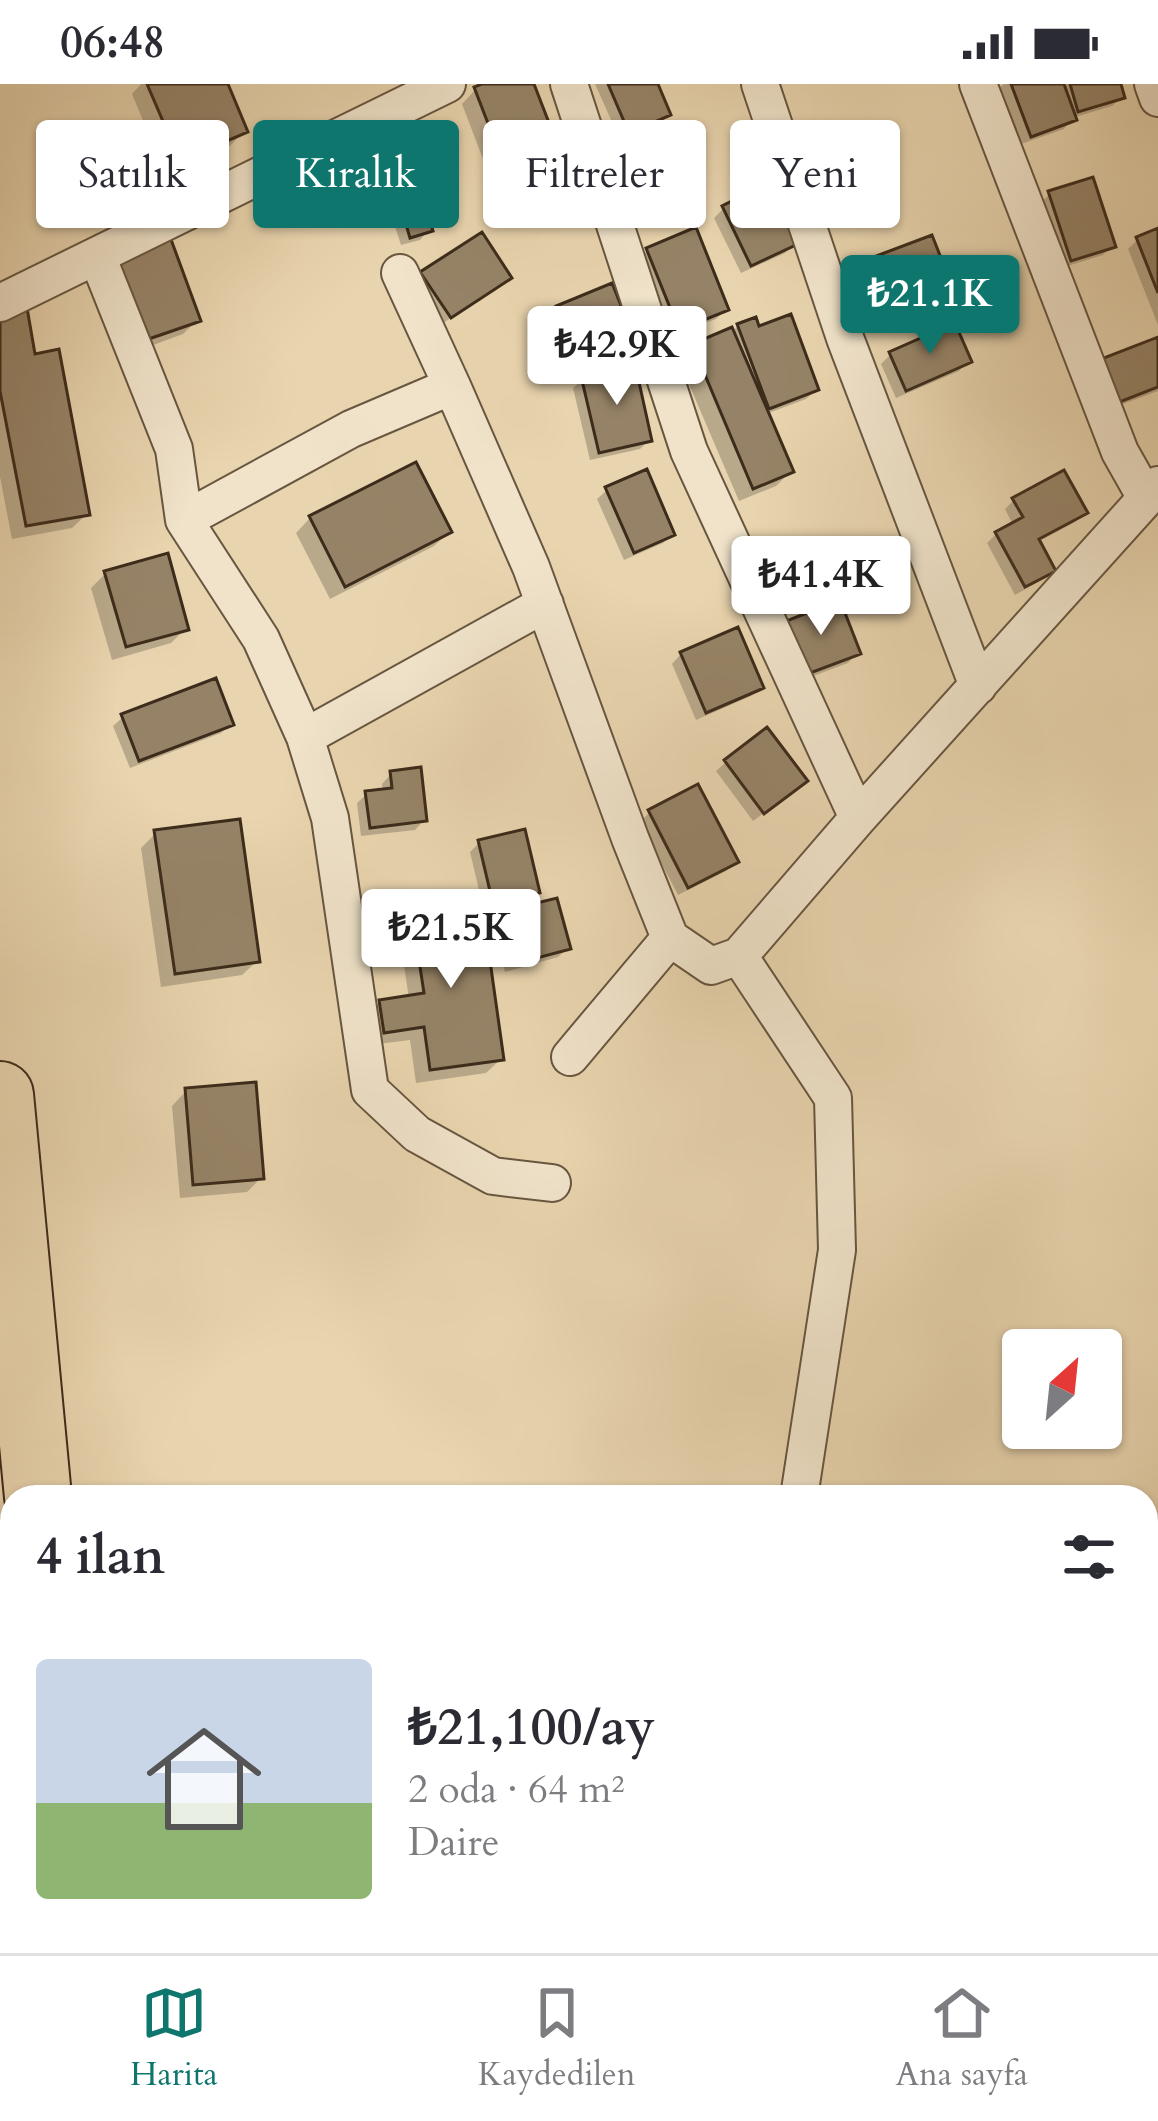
<!DOCTYPE html>
<html lang="tr">
<meta charset="utf-8">
<style>
:root{--surface:#fff;--page:#f2f2f3;--text:#2b2b33;--muted:#7c7c81;--line:#e1e1e2;--accent:#0f766e}
body{margin:0;font-family:Cardo,serif;background:var(--page);color:var(--text);height:100vh;display:flex;flex-direction:column;font-size:45px;white-space:nowrap}
*{box-sizing:border-box;margin:0}
p{font-size:39px;color:var(--muted)}
.icon{flex:none;width:66px;height:66px;fill:none;stroke:currentColor;stroke-width:2;stroke-linecap:round;stroke-linejoin:round}
.map{position:relative;flex:1;overflow:hidden}
.drawer{position:absolute;left:0px;top:1401px;width:1158px;height:468px;display:flex;flex-direction:column;background:var(--surface);border-radius:36px 36px 0 0;box-shadow:0 3px 9px #0004}
.drawer>*{flex:none}
.guide{position:absolute;left:36px;top:36px;width:1086px;height:108px;display:flex;gap:24px}
.needle{width:78px;rotate:27deg}
.buttons{position:absolute;left:1002px;top:1245px;display:grid;gap:24px}
.buttons a{display:grid;place-items:center;width:120px;height:120px;border-radius:12px;background:var(--surface);box-shadow:0 3px 9px #0004;font-size:60px}
.price{position:absolute;translate:-50% -102px;padding:0 27px;border-radius:12px;background:#fff;color:#222;font-size:39px;line-height:78px;filter:drop-shadow(0 3px 6px #0008)}
.price::after{content:'';position:absolute;left:50%;top:72px;width:36px;height:27px;margin-left:-18px;background:inherit;clip-path:polygon(0 0,100% 0,50% 100%)}
.price.active{background:var(--accent);color:#fff}
ul{padding:0;list-style:none}
li{display:flex;align-items:center;gap:36px;height:300px;padding:0 36px}
li span{display:grid;place-items:center;flex:none;width:336px;height:240px;border-radius:12px;color:#555}
li>.icon{margin-inline-start:auto}
span .icon{width:144px;height:144px;fill:#fffc;stroke-width:1}
li b{font-size:51px}
h2{display:flex;justify-content:space-between;align-items:center;height:144px;padding:0 36px;font-size:51px}
.pill{padding:0 42px;border-radius:12px;background:var(--surface);box-shadow:0 3px 9px #0004;font-size:42px;line-height:108px}
.pill.active{background:var(--accent);color:#fff}
.status{display:flex;justify-content:space-between;align-items:center;height:84px;padding:0 60px;background:var(--surface);direction:ltr}
.status svg{height:33px;fill:currentColor}
.tab-bar{display:flex;justify-content:space-around;align-items:center;height:168px;border-top:3px solid var(--line);background:var(--surface);font-size:33px;color:var(--muted)}
.tab-bar a{display:grid;justify-items:center;gap:6px}
.tab-bar .active{color:var(--accent)}
.map>svg:first-child{display:block}
.shadow{fill:#0003}
.building{fill:#968367;stroke:#3d2c1b;stroke-width:3}
.lines{fill:none;stroke-linecap:round;stroke-linejoin:round}
.street-casing{stroke:#685640;stroke-width:40}
.highway-casing{stroke:#3d2c1b;stroke-width:70}
.street{stroke:#f0e3ca;stroke-width:36}
.highway{stroke:#e8d4ae;stroke-width:66}
</style>
<div class="status"><b>06:48</b><svg viewBox="0 0 49 12"><path d="M0 12V9h3v3zM5 12V6h3v6zM10 12V3h3v9zM15 12V0h3v12zM26 1h20v11H26zM47 4h2v5h-2z"/></svg></div>
<div class="map">
<svg width="1158" height="1869" viewBox="0 0 1158 1869">
<rect width="100%" height="100%" fill="#e8d4ae"/>
<filter id="stains"><feTurbulence type="fractalNoise" baseFrequency=".00167" numOctaves="4"/><feColorMatrix values="0 0 0 0 .2 0 0 0 0 .09 0 0 0 0 .02 0 0 0 .5 -.17"/></filter>
<radialGradient id="worn" r=".72"><stop offset=".6" stop-color="#630" stop-opacity="0"/><stop offset="1" stop-color="#630" stop-opacity=".3"/></radialGradient>
<path class="shadow" d="M141,0H224L244,47L230,62L165,89L132,10Z
M490,0H531L552,57L538,71L527,75L534,94L520,109L499,117L462,20L476,5Z
M595,0H655L668,30L658,40L620,56Z
M1004,0H1118L1122,13L1112,22L1072,34L1064,45L1021,60L1000,3Z
M352,66L429,146L420,156L401,161L389,124L360,133L342,76Z
M1050,110L1112,162L1103,171L1061,184L1040,119Z
M724,124L794,159L785,169L741,189L714,134Z
M1158,147V241L1128,165L1138,155Z
M648,166L726,225L716,235L670,253L638,176Z
M873,177L946,196L937,205L880,228L863,186Z
M96,190L197,236L183,250L126,271Z
M422,190L508,194L499,203L440,241L413,199Z
M558,224L635,263L625,273L573,294L549,234Z
M0,227L33,274L87,430L72,444L12,455L0,393Z
M738,242L816,306L806,315L766,330L790,388L776,402L739,417L679,277L694,262L731,249Z
M1158,257V307L1107,326Z
M890,271L968,277L959,287L896,314L881,280Z
M583,295L649,356L640,365L590,376L573,304Z
M607,406L672,450L663,459L624,476L597,415Z
M1014,416L1084,429L1075,438L1038,458L1053,486L1043,495L1015,511L987,459L996,450L1013,441L1005,425Z
M310,434L449,448L434,462L330,515L296,449Z
M106,489L185,545L171,559L112,576L91,504Z
M774,551L857,569L848,579L792,600Z
M681,570L761,603L751,612L696,636L672,580Z
M123,633L230,640L221,649L130,684L113,642Z
M726,678L795,706L753,737L716,687Z
M391,690L424,736L415,746L361,752L357,719L367,710L383,708L382,700Z
M650,728L735,778L726,787L678,811L640,738Z
M156,749L257,877L242,891L161,903L141,764Z
M479,759L537,808L527,818L480,829L501,975L486,989L416,999L410,956L370,961L366,933L380,918L409,915L399,847L413,833L483,823L470,768Z
M502,831L568,864L558,873L505,888L492,840Z
M186,1007L261,1094L247,1108L180,1114L172,1022Z"/>
<path class="building" d="M147,0H228L248,48L180,77Z
M482,0H534L556,57L528,68L538,95L513,104L474,3Z
M608,0H658L671,31L629,49Z
M1011,0H1064L1077,36L1031,53Z
M1070,0H1121L1125,14L1078,28Z
M403,47L433,147L410,154L399,116L369,125L350,63Z
M1093,93L1116,163L1071,177L1048,107Z
M768,99L798,160L751,182L722,122Z
M696,143L729,226L679,246L646,164Z
M1158,144V209L1136,153Z
M482,148L512,194L451,234L420,188Z
M169,150L201,237L140,258L109,173Z
M932,151L950,197L889,220L871,174Z
M612,199L638,264L583,286L556,222Z
M26,218L35,270L59,265L90,431L26,442L0,307V223Z
M791,230L819,306L769,325L737,240L756,233L759,242Z
M955,239L972,278L906,307L889,268Z
M732,243L794,388L753,405L692,260Z
M1158,253V303L1117,319L1101,275Z
M635,280L652,357L599,369L581,292Z
M416,378L452,448L345,503L309,432Z
M647,385L675,451L634,469L605,403Z
M1064,386L1088,429L1039,455L1056,487L1025,503L995,448L1023,433L1012,414Z
M168,469L189,546L126,563L104,487Z
M840,516L861,570L802,592L781,539Z
M738,543L764,604L706,629L680,568Z
M216,594L234,641L139,677L121,630Z
M767,643L808,697L764,730L724,676Z
M421,683L427,737L370,744L365,707L392,704L390,687Z
M698,700L739,778L688,804L648,726Z
M240,735L260,878L175,890L154,746Z
M525,745L540,809L493,820L478,756Z
M557,814L571,865L514,880L500,828Z
M482,820L504,976L430,986L424,943L384,949L379,916L424,909L412,830Z
M256,998L264,1095L193,1101L185,1004Z"/>
<g class="lines">
<defs>
<path id="street" d="M569,0L689,367L858,734
M760,0L845,254L978,602
M978,0L1120,368L1146,414
M1153,0L1158,14
M97,172L174,365L184,436L261,555L305,653L330,734L370,1006L417,1050L493,1092L552,1099
M400,189L452,302
M0,219L447,0
M184,436L351,345L452,302L531,483L630,754L670,854L711,882L739,872L858,734L1158,401
M305,653L545,520
M739,872L833,1014L837,1166L799,1413
M570,973L670,854
M766,1857L767,1869"/>
<path id="highway" d="M0,1011L38,1413
M0,1604L12,1728
M25,1857L26,1869
M85,1857L86,1869"/>
</defs>
<use href="#street" class="street-casing"/>
<use href="#highway" class="highway-casing"/>
<use href="#street" class="street"/>
<use href="#highway" class="highway"/>
</g>
<rect width="100%" height="100%" filter="url(#stains)"/>
<rect width="100%" height="100%" fill="url(#worn)"/>
</svg>
<div class="buttons">
<a><svg class="needle" viewBox="-14 -14 28 28"><path d="M0-13l5 13h-10z" fill="#e53935"/><path d="M0 13l5-13h-10z" fill="#7c7c81"/></svg></a>
</div>
<b class="price active" style="left:930px;top:273px">₺21.1K</b>
<b class="price" style="left:617px;top:324px">₺42.9K</b>
<b class="price" style="left:821px;top:554px">₺41.4K</b>
<b class="price" style="left:451px;top:907px">₺21.5K</b>
<div class="guide">
<a class="pill">Satılık</a>
<a class="pill active">Kiralık</a>
<a class="pill">Filtreler</a>
<a class="pill">Yeni</a>
</div>
<section class="drawer">
<h2>4 ilan<svg class="icon" aria-label="filters" viewBox="0 0 24 24"><path d="M4 7h16M4 17h16"/><circle cx="9" cy="7" r="2"/><circle cx="15" cy="17" r="2"/></svg></h2>
<ul>
<li><span style="background:linear-gradient(#c9d6e8 60%,#8fb573 0)"><svg class="icon" aria-label="home" viewBox="0 0 24 24"><path d="M3 11l9-7 9 7M6 9v11h12V9"/></svg></span><div><b>₺21,100/ay</b><p>2 oda · 64 m²</p><p>Daire</p></div></li>
</ul>
</section>
</div>
<nav class="tab-bar">
<a class="active"><svg class="icon" aria-label="map" viewBox="0 0 24 24"><path d="M3 6l6-2 6 2 6-2v14l-6 2-6-2-6 2zM9 4v14M15 6v14"/></svg>Harita</a>
<a><svg class="icon" aria-label="saved" viewBox="0 0 24 24"><path d="M7 4h10v16l-5-4-5 4z"/></svg>Kaydedilen</a>
<a><svg class="icon" aria-label="home" viewBox="0 0 24 24"><path d="M3 11l9-7 9 7M6 9v11h12V9"/></svg>Ana sayfa</a>
</nav>
